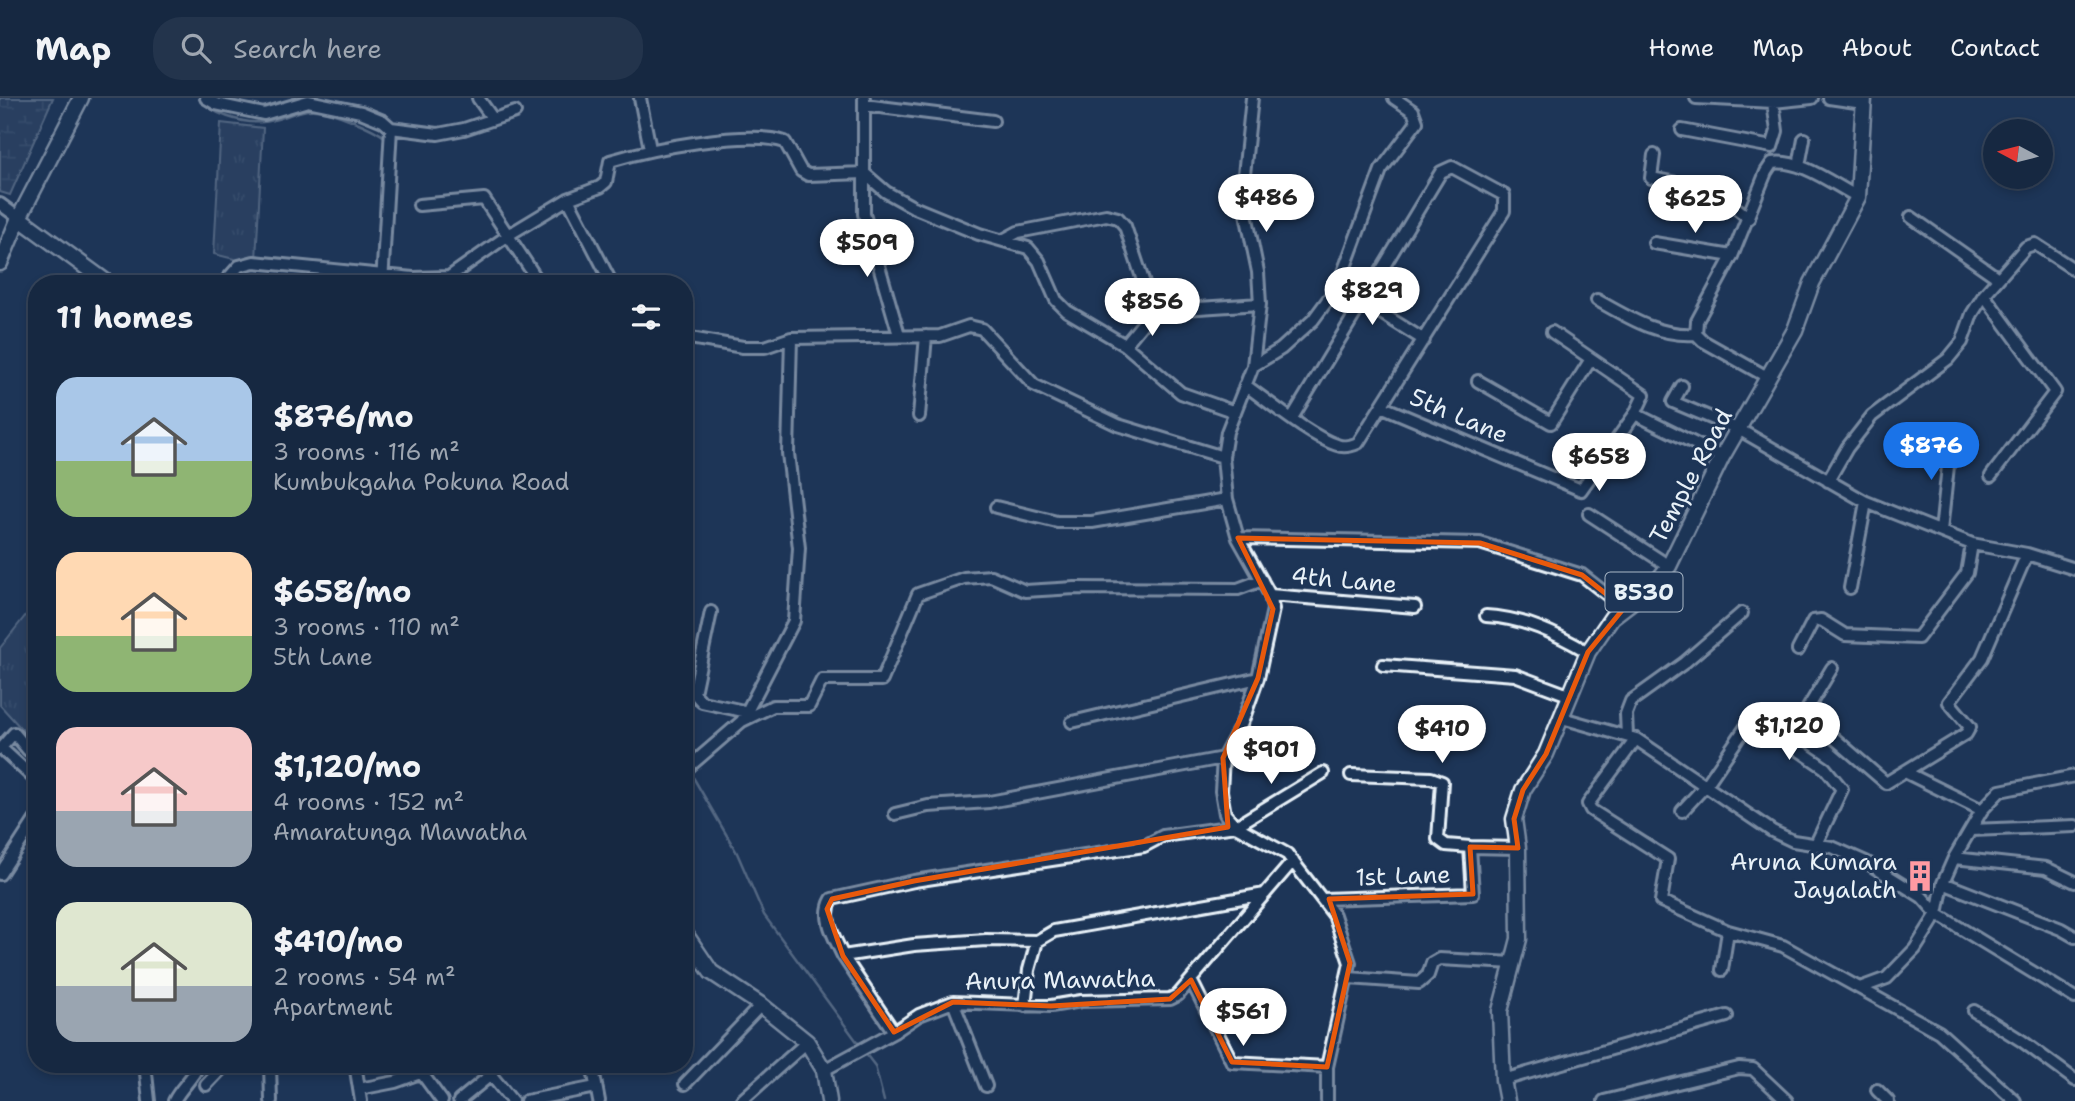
<!DOCTYPE html>
<meta charset="utf-8">
<style>
:root{--surface:#162841;--page:#23344c;--text:#f1f3f6;--muted:#9ea6b1;--line:#35445a;--accent:#1a73e8}
body{margin:0;font-family:"Shantell Sans",sans-serif;background:var(--page);color:var(--text);height:100vh;display:flex;flex-direction:column;font-size:26px;white-space:nowrap}
*{box-sizing:border-box;margin:0}
p{font-size:23px;color:var(--muted)}
.icon{flex:none;width:38px;height:38px;fill:none;stroke:currentColor;stroke-width:2;stroke-linecap:round;stroke-linejoin:round}
.map{position:relative;flex:1;overflow:hidden}
.side{position:absolute;left:28px;top:177px;width:665px;height:798px;display:flex;flex-direction:column;background:var(--surface);border-radius:28px;box-shadow:0 4px 10px #0003,0 0 0 2px var(--line)}
.side>*{flex:none}
.needle{width:46px;rotate:277deg}
.fabs{position:absolute;left:1983px;top:21px;display:grid;gap:14px}
.fabs a{display:grid;place-items:center;width:70px;height:70px;border-radius:50%;background:var(--surface);box-shadow:0 4px 10px #0003,0 0 0 2px var(--line);font-size:35px}
.price{position:absolute;translate:-50% -60px;padding:0 16px;border-radius:24px;background:#fff;color:#222;font-size:23px;line-height:46px;filter:drop-shadow(0 2px 4px #0008)}
.price::after{content:'';position:absolute;left:50%;top:42px;width:21px;height:16px;margin-left:-10px;background:inherit;clip-path:polygon(0 0,100% 0,50% 100%)}
.price.active{background:var(--accent);color:#fff}
ul{padding:0;list-style:none}
li{display:flex;align-items:center;gap:21px;height:175px;padding:0 28px}
li span{display:grid;place-items:center;flex:none;width:196px;height:140px;border-radius:21px;color:#555}
li>.icon{margin-inline-start:auto}
span .icon{width:84px;height:84px;fill:#fffc;stroke-width:1}
li b{font-size:30px}
h2{display:flex;justify-content:space-between;align-items:center;height:84px;padding:0 28px;font-size:30px}
header{display:flex;align-items:center;gap:42px;box-sizing:border-box;height:98px;padding:0 35px;background:var(--surface);border-bottom:2px solid var(--line)}
header strong{font-size:33px}
nav{display:flex;gap:38px;margin-inline-start:auto;font-size:24px}
.search{width:490px;height:63px;background:var(--page);display:flex;align-items:center;gap:18px;box-sizing:border-box;padding:0 24px;border-radius:28px;color:var(--muted);font-size:26px}
.map>svg:first-child{display:block}
.grass{fill:url(#grass-tufts);stroke:#909fb2;stroke-width:2}
.wetland{fill:url(#wetland-marsh);stroke:#909fb2;stroke-width:2}
.lines{fill:none;stroke-linecap:round;stroke-linejoin:round}
.stream{stroke:#95a4b5;stroke-width:2.5}
.minor-casing{stroke:#e8f1f8;stroke-width:16}
.major-casing{stroke:#e8f1f8;stroke-width:19}
.minor{stroke:#1d3557;stroke-width:10}
.major{stroke:#1d3557;stroke-width:14}
.marked{fill:none;stroke:#e8590c;stroke-width:5;stroke-linejoin:round}
.labels{text-anchor:middle;dominant-baseline:central;stroke-width:6;stroke-linejoin:round;paint-order:stroke}
.shield{fill:#1d3557;stroke:#abb9c8;stroke-width:2}
.shield-label{font-size:23px;font-weight:bold;fill:#e8f1f8}
.street-label{font-size:24px;fill:#e8f1f8;stroke:#1d3557}
.poi-label{font-size:24px;fill:#e8f1f8;stroke:#1d3557;text-anchor:end}
</style>
<header>
<strong>Map</strong>
<div class="search"><svg class="icon" aria-label="search" viewBox="0 0 24 24"><circle cx="10" cy="10" r="6"/><path d="M15 15l6 6"/></svg>Search here</div>
<nav><a>Home</a><a>Map</a><a>About</a><a>Contact</a></nav>
</header>
<div class="map">
<svg width="2075" height="1003" viewBox="0 0 2075 1003">
<defs>
<pattern id="grass-tufts" width="24" height="20" patternUnits="userSpaceOnUse" patternTransform="scale(1.75)"><rect width="24" height="20" fill="#374d6c"/><path d="M3 7l-1-3M5 7V3M7 7l1-3M15 17l-1-3M17 17v-4M19 17l1-3" fill="none" stroke="#546782"/></pattern>
<pattern id="wetland-marsh" width="20" height="14" patternUnits="userSpaceOnUse" patternTransform="scale(1.75)"><rect width="20" height="14" fill="#374d6c"/><path d="M1 5h8M5 5V1M11 12h8M15 12V8" fill="none" stroke="#546782"/></pattern>
</defs>
<rect width="100%" height="100%" fill="#1d3557"/>
<filter id="ink" filterUnits="userSpaceOnUse"><feTurbulence type="fractalNoise" baseFrequency=".0143" numOctaves="2"/><feDisplacementMap in="SourceGraphic" scale="14" xChannelSelector="R" yChannelSelector="G"/><feConvolveMatrix kernelMatrix="1 2 1 2 8 2 1 2 1" color-interpolation-filters="sRGB"/></filter>
<g filter="url(#ink)">
<path class="grass" d="M221,25L263,30L256,162H238L214,156Z
M37,503V648L0,607V550Z"/>
<path class="wetland" d="M0,0H53L10,97L0,94Z"/>
<g class="lines">
<path class="stream" d="M199,0C210,16 243,26 263,24C280,23 299,10 316,12C333,13 372,29 386,40
M690,674L737,755L764,817L861,949
M865,955L875,968L884,1003"/>
<defs>
<path id="minor" d="M206,0L216,6L264,16L308,3L361,14L383,23L391,30L438,36L464,31L515,14
M478,0L493,21
M640,0L650,51
M864,0V116L899,237
M1252,0L1242,96L1258,174L1260,206L1253,268L1227,334L1223,359L1227,401L1238,440L1270,497L1273,511L1258,580L1242,625L1223,660L1221,693L1225,716L1236,728L1287,756L1334,817L1350,865L1327,969V1003
M1696,0L1773,4L1812,0
M1829,0L1863,5
M864,7L993,23
M1682,32L1772,49L1777,33L1773,4
M1654,57L1651,80L1713,92L1749,120
M1799,68L1804,41
M568,101L612,186
M0,106L19,120
M419,107L484,101L540,186
M1911,119L1998,180
M1005,141L1018,134L1106,117L1118,120L1125,128L1153,213
M1654,145L1732,158
M223,186L239,168L254,164L413,180L449,179L510,136L568,101L600,89L606,84L610,63C650,51 748,31 785,44L801,73L808,77L864,75L886,94L913,109L979,136L1028,150L1039,163L1056,202L1067,213L1125,247L1181,295L1235,314
M382,186L391,30
M1338,188L1424,242
M1984,197L2055,294L1991,378
M1597,202C1629,220 1659,239 1696,236
M684,239L743,249H765L791,240L940,238L969,228L982,231L1034,287L1118,327L1223,359
M1125,247L1153,213L1260,206
M1253,268L1281,251L1313,222L1338,188L1381,72L1417,24L1413,13L1394,0
M1769,280L1703,243L1696,236L1697,223L1732,158L1766,74L1772,65C1800,60 1834,87 1858,99
M1478,283L1551,325L1591,261
M1245,287C1269,304 1310,338 1337,347C1344,350 1351,348 1358,345L1504,113V97L1452,69L1441,74L1292,320
M1682,288L1673,304L1740,332L1866,404L1972,446L2027,456L2075,471
M1383,309L1581,392L1635,316L1644,297L1552,234
M1635,316L1722,359
M919,318L926,238
M1828,383L1847,350L1872,318L1948,261L1962,244L1972,216L1984,197L2026,149L2035,146L2075,172
M996,409L1057,424H1092L1227,401
M1589,416L1669,468
M1941,433L1949,359L1957,349
M1238,440L1480,445L1582,477L1624,510
M1850,490L1866,404
M1270,497L1415,509
M711,514L694,595L702,604L748,614
M1486,518C1524,520 1555,535 1588,554
M1798,552L1813,523L1821,522L1845,537L1918,540L1967,475L1972,446
M1383,567L1515,577L1571,598
M1832,570L1805,615L1886,685L1966,636L1970,629L1949,604L1982,560L2027,456
M1562,620L1636,641L1772,733L1793,743L1832,749L1866,764L1922,799L1937,816L2075,900
M742,623L773,608H809L822,582H882L918,496L964,480L991,478L1025,493L1075,490L1238,491L1262,482
M1072,624L1258,580
M1627,638L1626,616L1631,603L1684,565L1742,515
M1636,641L1588,706L1591,712L1668,761L1661,803L1728,833L1783,848L1939,934L2015,1003
M1,650L37,683
M0,651L14,635L28,652L37,653
M684,673L742,623L794,523L799,450L788,355L791,240
M1905,674L1982,712
M1351,677L1431,680L1442,684L1438,741L1446,747L1470,749
M1682,713L1707,686L1752,620L1825,670L1842,691L1815,748
M895,716L928,708L989,704L1223,660
M1971,732L2075,728
M1954,760L2046,770L2075,784
M0,776L35,722
M1943,785L2061,831L2075,839
M1323,801L1473,796L1470,749L1518,750
M843,858C835,840 821,820 832,801L914,783L1144,748L1163,738L1236,728L1323,675
M1722,872L1728,833
M1349,880L1419,885L1428,877L1432,865L1439,861L1514,865
M1191,882L1232,964L1327,969
M1860,890L1887,880L1915,851L1937,816L1943,785L1954,760L1982,712L2000,693L2075,678
M953,904L986,988
M1025,908L1029,872L1037,843
M1974,913L2022,943L2075,982
M894,934L843,858L914,847L986,842L1037,843L1054,833L1265,796
M145,966L149,1003
M270,966L271,1003
M355,966L361,1003
M415,966L442,1003
M482,966L512,1003
M592,966L599,1003
M824,972L894,934L919,917L953,904L1051,908L1081,903L1170,901L1178,897L1293,763
M1503,982L1727,918
M685,986L761,907
M206,987L226,966
M359,991L395,984L420,975
M1877,992L1888,1003
M174,1003C181,989 193,981 199,966
M459,1003L492,976
M526,1003L596,989
M741,1003L807,944
M1604,1003L1739,970L1753,971L1787,1003"/>
<path id="major" d="M19,120L109,186
M0,165L19,120L81,0
M684,834L711,874L761,907L807,944L824,972L829,1003
M1507,1003L1503,982L1500,913L1519,841L1518,750L1514,721L1523,692L1546,656L1588,554L1612,519L1655,486L1669,468L1722,359L1795,232L1812,185L1858,99L1864,0"/>
</defs>
<use href="#minor" class="minor-casing"/>
<use href="#major" class="major-casing"/>
<use href="#minor" class="minor"/>
<use href="#major" class="major"/>
</g>
</g>
<path d="M0 0H2075V1003H0ZM1238,440L1480,445L1582,477L1624,510L1588,554L1546,656L1523,692L1514,721L1518,750L1470,749L1473,796L1329,801L1350,865L1327,969L1232,964L1191,882L1170,901L1051,908L953,904L894,934L843,858L827,811L832,801L914,783L1228,729L1223,660L1258,580L1273,511Z" fill="#1d3557" fill-opacity=".55" fill-rule="evenodd"/>
<path class="marked" d="M1238,440L1480,445L1582,477L1624,510L1588,554L1546,656L1523,692L1514,721L1518,750L1470,749L1473,796L1329,801L1350,865L1327,969L1232,964L1191,882L1170,901L1051,908L953,904L894,934L843,858L827,811L832,801L914,783L1228,729L1223,660L1258,580L1273,511Z"/>
<defs>
<symbol id="building-bare" viewBox="-9 -9 18 18"><path d="M-4-6H4V6H1V3H-1V6H-4ZM-2.5-4.3h1.7v1.8h-1.7ZM.8-4.3h1.7v1.8H.8ZM-2.5-1h1.7V.8h-1.7ZM.8-1h1.7V.8H.8Z" fill="#ff9aa2" stroke="#1d3557" stroke-width="2.5" paint-order="stroke"/></symbol>
</defs>
<g fill-rule="evenodd">
<use href="#building-bare" x="1898" y="756" width="44" height="44"/>
</g>
<g class="labels">
<rect class="shield" x="1605.5" y="474.5" width="77" height="39" rx="5"/>
<g class="shield-label">
<text x="1644" y="494">B530</text>
</g>
<g class="street-label">
<text transform="translate(1459 318) rotate(23)">5th Lane</text>
<text transform="translate(1691 378) rotate(-62)">Temple Road</text>
<text transform="translate(1344 482) rotate(5)">4th Lane</text>
<text transform="translate(1403 778) rotate(-2)">1st Lane</text>
<text transform="translate(1060 882) rotate(-1)">Anura Mawatha</text>
</g>
<g class="poi-label">
<text x="1897" y="764">Aruna Kumara<tspan x="1897" dy="28">Jayalath</tspan></text>
</g>
</g>
</svg>
<div class="fabs">
<a><svg class="needle" viewBox="-14 -14 28 28"><path d="M0-13l5 13h-10z" fill="#e53935"/><path d="M0 13l5-13h-10z" fill="#9ea6b1"/></svg></a>
</div>
<b class="price" style="left:1266px;top:136px">$486</b>
<b class="price" style="left:1695px;top:137px">$625</b>
<b class="price" style="left:867px;top:181px">$509</b>
<b class="price" style="left:1372px;top:229px">$829</b>
<b class="price" style="left:1152px;top:240px">$856</b>
<b class="price active" style="left:1931px;top:384px">$876</b>
<b class="price" style="left:1599px;top:395px">$658</b>
<b class="price" style="left:1789px;top:664px">$1,120</b>
<b class="price" style="left:1442px;top:667px">$410</b>
<b class="price" style="left:1271px;top:688px">$901</b>
<b class="price" style="left:1243px;top:950px">$561</b>
<section class="side">
<h2>11 homes<svg class="icon" aria-label="filters" viewBox="0 0 24 24"><path d="M4 7h16M4 17h16"/><circle cx="9" cy="7" r="2"/><circle cx="15" cy="17" r="2"/></svg></h2>
<ul>
<li><span style="background:linear-gradient(#a9c7e8 60%,#8fb573 0)"><svg class="icon" aria-label="home" viewBox="0 0 24 24"><path d="M3 11l9-7 9 7M6 9v11h12V9"/></svg></span><div><b>$876/mo</b><p>3 rooms · 116 m²</p><p>Kumbukgaha Pokuna Road</p></div></li>
<li><span style="background:linear-gradient(#ffd9b3 60%,#8fb573 0)"><svg class="icon" aria-label="home" viewBox="0 0 24 24"><path d="M3 11l9-7 9 7M6 9v11h12V9"/></svg></span><div><b>$658/mo</b><p>3 rooms · 110 m²</p><p>5th Lane</p></div></li>
<li><span style="background:linear-gradient(#f6c9c9 60%,#9aa5b1 0)"><svg class="icon" aria-label="home" viewBox="0 0 24 24"><path d="M3 11l9-7 9 7M6 9v11h12V9"/></svg></span><div><b>$1,120/mo</b><p>4 rooms · 152 m²</p><p>Amaratunga Mawatha</p></div></li>
<li><span style="background:linear-gradient(#dfe7d0 60%,#9aa5b1 0)"><svg class="icon" aria-label="home" viewBox="0 0 24 24"><path d="M3 11l9-7 9 7M6 9v11h12V9"/></svg></span><div><b>$410/mo</b><p>2 rooms · 54 m²</p><p>Apartment</p></div></li>
</ul>
</section>
</div>
